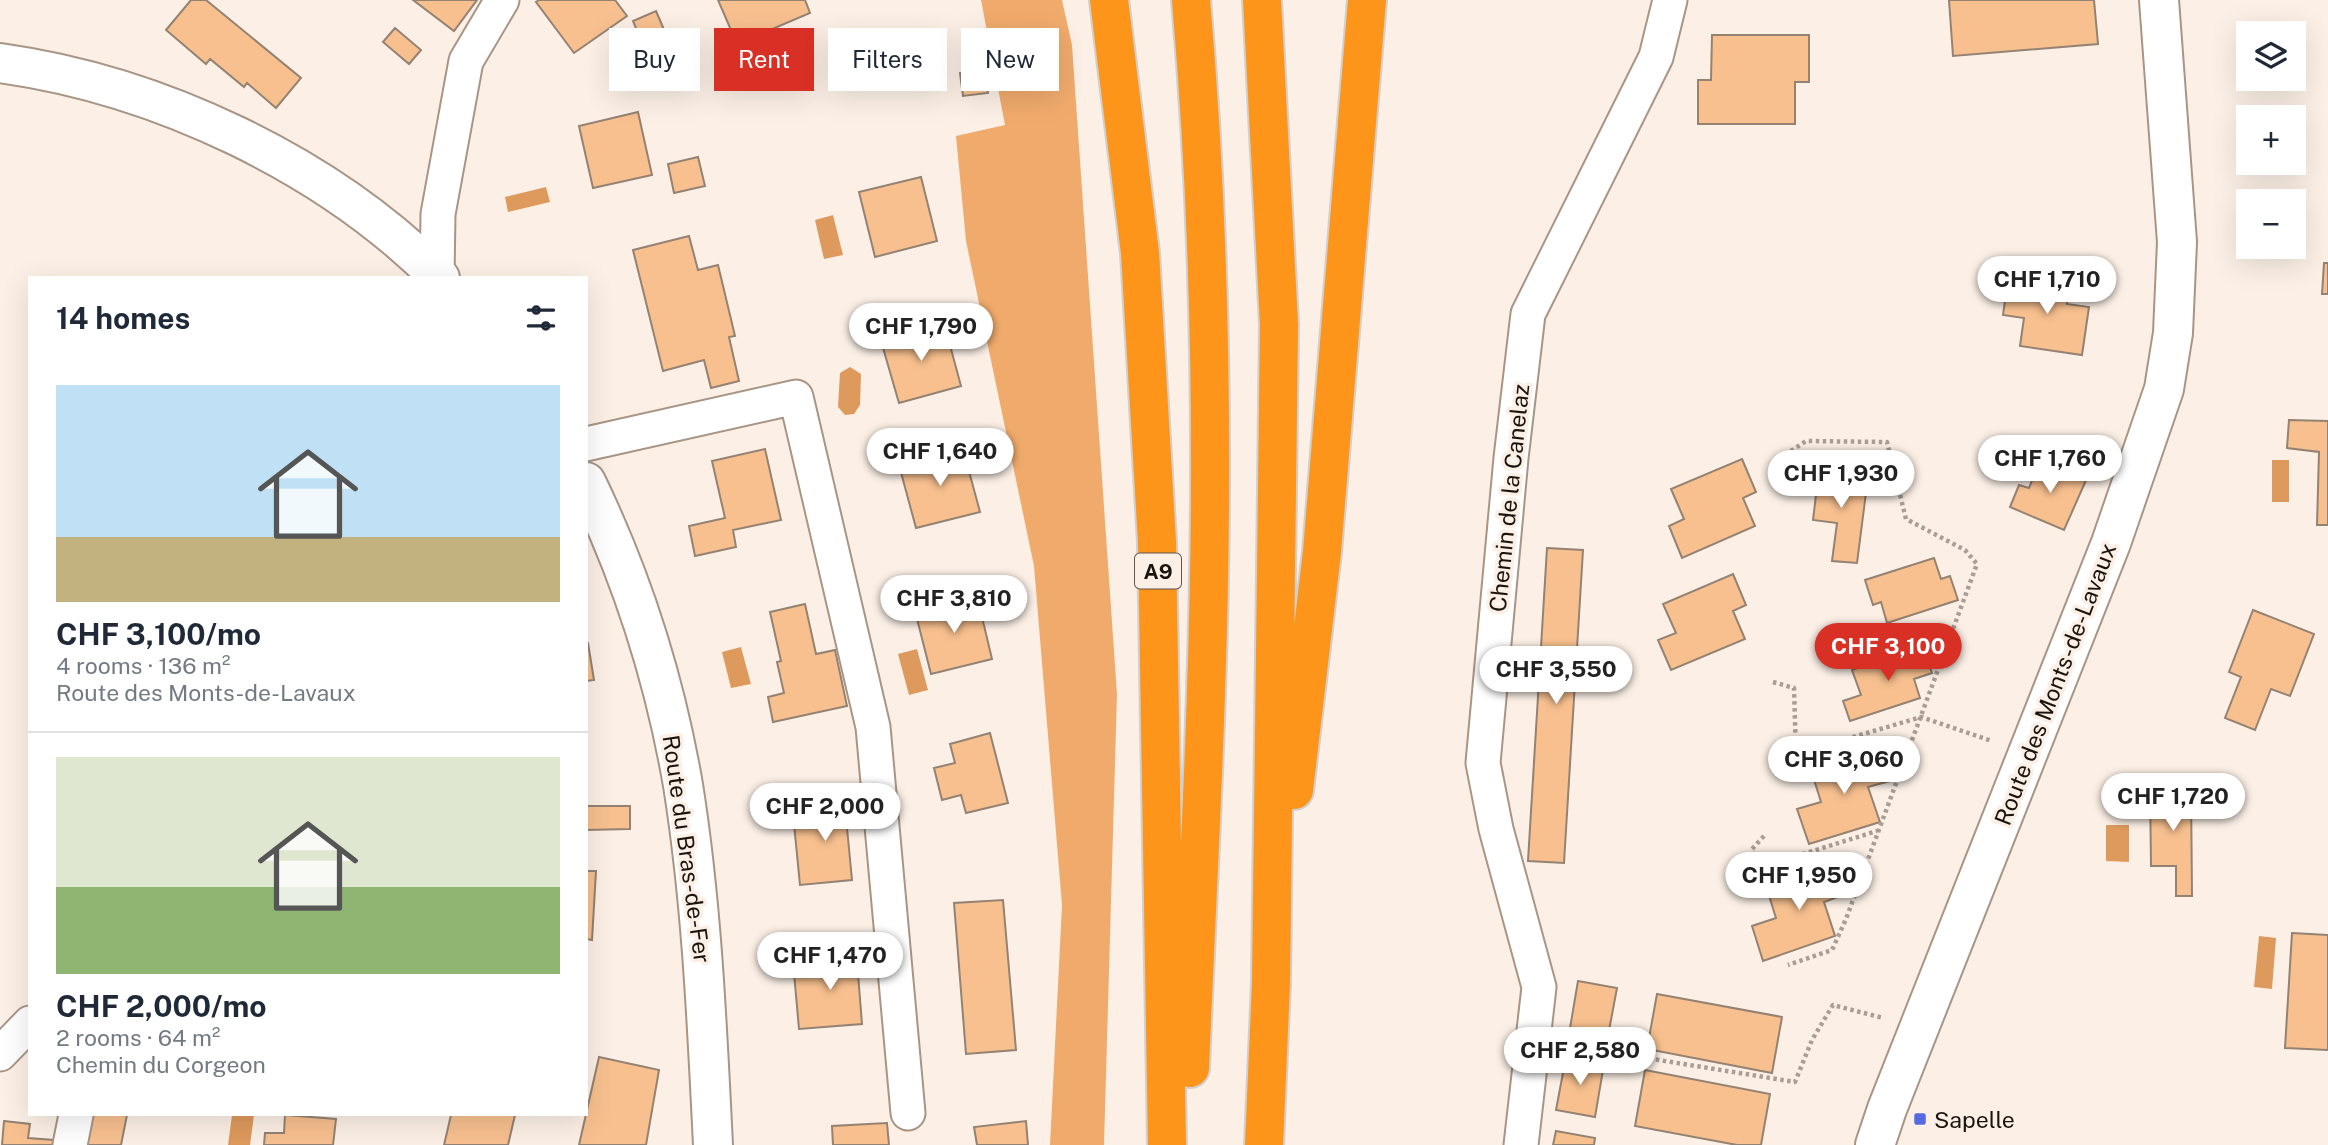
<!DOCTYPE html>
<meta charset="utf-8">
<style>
:root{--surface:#fff;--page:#f2f2f3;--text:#1f2937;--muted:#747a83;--line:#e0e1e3;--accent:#d93025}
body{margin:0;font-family:"Public Sans",sans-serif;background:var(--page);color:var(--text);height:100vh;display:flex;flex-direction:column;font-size:26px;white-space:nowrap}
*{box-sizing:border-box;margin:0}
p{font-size:23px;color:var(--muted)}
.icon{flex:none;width:38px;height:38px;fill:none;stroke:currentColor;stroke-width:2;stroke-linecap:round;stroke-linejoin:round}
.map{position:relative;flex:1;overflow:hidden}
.details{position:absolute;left:28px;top:276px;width:560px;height:840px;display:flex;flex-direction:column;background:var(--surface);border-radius:0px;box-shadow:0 7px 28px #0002}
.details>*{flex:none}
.banner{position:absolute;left:609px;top:28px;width:665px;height:63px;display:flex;gap:14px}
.buttons{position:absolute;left:2236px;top:21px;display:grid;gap:14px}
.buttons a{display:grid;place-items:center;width:70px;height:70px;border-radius:0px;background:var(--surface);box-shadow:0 7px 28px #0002;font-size:35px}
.price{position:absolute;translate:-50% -60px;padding:0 16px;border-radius:24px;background:#fff;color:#222;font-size:23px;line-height:46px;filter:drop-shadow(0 2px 4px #0008)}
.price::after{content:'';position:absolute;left:50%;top:42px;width:21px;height:16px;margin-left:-10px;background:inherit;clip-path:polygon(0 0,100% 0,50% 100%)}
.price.selected{background:var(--accent);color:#fff}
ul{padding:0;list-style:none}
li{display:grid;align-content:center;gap:14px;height:371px;padding:0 28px}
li+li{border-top:2px solid var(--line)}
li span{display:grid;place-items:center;height:217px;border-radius:0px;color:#555}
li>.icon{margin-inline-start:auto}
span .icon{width:126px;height:126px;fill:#fffc;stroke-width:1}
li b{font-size:30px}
h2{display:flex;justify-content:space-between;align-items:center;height:84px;padding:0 28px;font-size:30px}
.pill{padding:0 24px;border-radius:0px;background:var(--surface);box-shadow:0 7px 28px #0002;font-size:24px;line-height:63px}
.pill.selected{background:var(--accent);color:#fff}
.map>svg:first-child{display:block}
.forest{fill:#f0ab6c}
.water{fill:#de9a5c}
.building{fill:#f8c08f;stroke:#948273;stroke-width:2}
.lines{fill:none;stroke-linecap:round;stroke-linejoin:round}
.minor-casing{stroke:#a89586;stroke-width:37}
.tertiary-casing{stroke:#a89586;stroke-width:42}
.motorway-casing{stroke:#d1d0cf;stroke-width:42}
.path{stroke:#a89e96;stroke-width:4.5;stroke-dasharray:3.5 3.5;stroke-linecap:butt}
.minor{stroke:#fff;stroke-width:33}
.tertiary{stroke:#fff;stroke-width:38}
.motorway{stroke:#fc9519;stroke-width:38}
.poi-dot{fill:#566be1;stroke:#fcf0e6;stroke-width:2.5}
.labels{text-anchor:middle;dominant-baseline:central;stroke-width:7;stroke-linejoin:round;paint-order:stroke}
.shield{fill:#fcf0e6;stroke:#5e564f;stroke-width:2}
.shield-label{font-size:21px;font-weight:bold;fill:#1a140e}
.street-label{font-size:23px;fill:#1a140e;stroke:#fcf0e6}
.poi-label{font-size:23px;fill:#1a140e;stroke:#fcf0e6;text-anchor:start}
</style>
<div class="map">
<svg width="2328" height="1145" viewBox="0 0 2328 1145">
<rect width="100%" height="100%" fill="#fcf0e6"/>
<path class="forest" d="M981,0H1062L1072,45L1117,694L1104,1145H1050L1062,905L1034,566L966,241L956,136L1005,125Z"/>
<path class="water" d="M546,187L550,202L508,212L505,197Z
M833,215L843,255L824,259L815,220Z
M850,367L861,374L860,405L854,414L845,415L838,407L840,373Z
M2272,460H2289V502H2272Z
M741,647L751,684L731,688L722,652Z
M917,649L928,690L909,695L898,654Z
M2106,825H2129V862L2106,861Z
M2259,936L2276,938L2272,989L2254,987Z
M232,1115H254L250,1145H228Z"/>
<path class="building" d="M191,0H206L301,78L276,108L247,83L244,87L210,59L206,64L166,30Z
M413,0H477L454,31Z
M539,0H615L627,16L574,53L536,2Z
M718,0H805L810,13L737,44Z
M1949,0H2094L2098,44L1953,56Z
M656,11L677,60L653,70L633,21Z
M395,28L421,50L409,64L383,42Z
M1712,35H1809V82H1795V124H1698V80H1711Z
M985,70L988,93L963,96L960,73Z
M638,112L652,175L593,188L579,126Z
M698,157L705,186L674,193L668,164Z
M921,177L937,241L875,257L859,192Z
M689,236L698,270L718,265L735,336L729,337L739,381L711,388L704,360L663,371L633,250Z
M2324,263H2328V294H2322Z
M2008,278L2069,286L2067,304L2089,307L2082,355L2020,346L2024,318L2003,315Z
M944,323L961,386L899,403L881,341Z
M2289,420L2328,421V525H2317L2319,452L2287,448Z
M765,449L781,520L733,530L736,547L695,556L689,526L725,518L712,461Z
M963,449L980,512L916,528L899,465Z
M1742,459L1756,492L1743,498L1755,526L1682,558L1669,526L1684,519L1671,489Z
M2041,459L2087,478L2064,530L2010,507L2019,485L2029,488Z
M1820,462L1845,466L1843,483L1867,485L1857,563L1832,561L1837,523L1813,520Z
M1547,548L1583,550L1564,863L1528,861Z
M1934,558L1941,579L1950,576L1958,600L1887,623L1881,602L1873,605L1865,580Z
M1733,574L1746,605L1733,611L1745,639L1671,670L1658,640L1676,633L1663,604Z
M977,596L992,659L931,674L915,611Z
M805,604L816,654L835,650L847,706L773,722L768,697L784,693L777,662L781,661L770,612Z
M2253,610L2314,634L2290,696L2271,689L2255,730L2225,718L2241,677L2229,672Z
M586,643H588L594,680L586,681Z
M1923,646L1932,673L1914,679L1920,698L1850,721L1843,701L1861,695L1852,670Z
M990,733L1008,803L966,813L961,795L942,800L934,768L955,763L950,744Z
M1880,748L1890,781L1868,787L1880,822L1809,844L1797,809L1821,802L1811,770Z
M2191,785L2192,896H2176V866H2151L2150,786Z
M843,786L852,880L800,885L794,824L825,821L821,788Z
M586,806H630V829L586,830Z
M1836,863L1846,894L1824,902L1835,936L1763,961L1752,926L1776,918L1766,886Z
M586,871H596L592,940L586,939Z
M1003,900L1016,1050L966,1054L954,903Z
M2292,933L2328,935V1050L2285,1048Z
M856,948L862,1024L799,1029L794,973L823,971L821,950Z
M1578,981L1617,988L1607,1041L1569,1034Z
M1657,994L1782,1017L1772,1073L1647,1049Z
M599,1057L659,1070L646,1145H579Z
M1566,1057L1604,1064L1595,1117L1556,1110Z
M1645,1070L1770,1094L1761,1145H1737L1635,1126Z
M82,1115H127L121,1145H79Z
M285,1115L336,1119L333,1145H264L265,1133H284Z
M451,1115H515L508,1145H444Z
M4,1121L30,1124L28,1138L54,1140L53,1145H2Z
M1026,1121L1028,1145H977L974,1127Z
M887,1123L889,1145H833L832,1126Z
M1556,1131L1595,1138L1594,1145H1553Z"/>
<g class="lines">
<defs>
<path id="minor" d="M437,278L438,214L466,61L502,0
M586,444L796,397L873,727L908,1113
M0,1054L30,1023
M70,1145L76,1115
M1521,1145L1539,987L1496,829L1483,763L1511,458L1528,314L1656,57L1670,0"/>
<path id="tertiary" d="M0,63C158,85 327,164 440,278
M586,482C632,577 665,681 683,785C702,904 707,1025 713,1145
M1875,1145L1887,1109L2111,543L2164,389L2173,333L2177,242L2159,0"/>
<path id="motorway" d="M1109,0L1140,253L1157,542L1167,1145
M1262,0L1279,324L1271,983L1264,1145
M1294,790L1322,552L1367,0
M1190,1068C1195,943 1202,818 1206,692C1214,462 1211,230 1191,0"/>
</defs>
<use href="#minor" class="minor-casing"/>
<use href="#tertiary" class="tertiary-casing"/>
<use href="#motorway" class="motorway-casing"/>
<path class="path" d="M1785,455L1806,441L1887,442L1906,519L1965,550L1977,564L1846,919L1832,950L1788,965
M1773,682L1794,688L1796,754L1921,717L1992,741
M1764,836L1752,849L1758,868L1877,831
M1566,1045L1795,1082L1812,1040L1833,1005L1883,1018"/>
<use href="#minor" class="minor"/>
<use href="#tertiary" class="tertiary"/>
<use href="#motorway" class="motorway"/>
</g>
<rect class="poi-dot" x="1913" y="1112" width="14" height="14" rx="3.5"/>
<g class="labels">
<rect class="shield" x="1135" y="553.5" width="46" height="35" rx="5"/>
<g class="shield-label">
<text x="1158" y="571">A9</text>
</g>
<g class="street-label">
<text transform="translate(1509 498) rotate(-84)">Chemin de la Canelaz</text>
<text transform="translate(2055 684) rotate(-69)">Route des Monts-de-Lavaux</text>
<text transform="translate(687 849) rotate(82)">Route du Bras-de-Fer</text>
</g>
<g class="poi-label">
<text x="1934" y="1119">Sapelle</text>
</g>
</g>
</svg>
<div class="buttons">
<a><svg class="icon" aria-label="layers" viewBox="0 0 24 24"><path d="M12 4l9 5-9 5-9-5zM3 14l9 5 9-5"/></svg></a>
<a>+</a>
<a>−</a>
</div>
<b class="price" style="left:2047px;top:316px">CHF 1,710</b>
<b class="price" style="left:921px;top:363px">CHF 1,790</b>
<b class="price" style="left:940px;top:488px">CHF 1,640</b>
<b class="price" style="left:2050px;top:495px">CHF 1,760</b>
<b class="price" style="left:1841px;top:510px">CHF 1,930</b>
<b class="price" style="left:954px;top:635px">CHF 3,810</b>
<b class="price selected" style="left:1888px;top:683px">CHF 3,100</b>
<b class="price" style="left:1556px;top:706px">CHF 3,550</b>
<b class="price" style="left:1844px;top:796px">CHF 3,060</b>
<b class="price" style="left:2173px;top:833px">CHF 1,720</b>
<b class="price" style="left:825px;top:843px">CHF 2,000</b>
<b class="price" style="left:1799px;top:912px">CHF 1,950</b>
<b class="price" style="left:830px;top:992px">CHF 1,470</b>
<b class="price" style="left:1580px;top:1087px">CHF 2,580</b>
<div class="banner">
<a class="pill">Buy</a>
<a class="pill selected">Rent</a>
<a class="pill">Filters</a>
<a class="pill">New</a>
</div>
<section class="details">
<h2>14 homes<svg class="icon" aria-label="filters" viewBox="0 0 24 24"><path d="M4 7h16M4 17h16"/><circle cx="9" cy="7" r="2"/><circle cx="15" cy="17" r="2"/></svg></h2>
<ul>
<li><span style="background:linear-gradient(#bfe0f5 70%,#c2b280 0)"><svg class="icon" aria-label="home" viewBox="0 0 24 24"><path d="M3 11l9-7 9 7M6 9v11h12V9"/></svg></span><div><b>CHF 3,100/mo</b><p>4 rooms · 136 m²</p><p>Route des Monts-de-Lavaux</p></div></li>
<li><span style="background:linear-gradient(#dfe7d0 60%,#8fb573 0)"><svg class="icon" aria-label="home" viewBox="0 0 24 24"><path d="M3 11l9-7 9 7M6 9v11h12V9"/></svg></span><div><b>CHF 2,000/mo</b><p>2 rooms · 64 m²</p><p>Chemin du Corgeon</p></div></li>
</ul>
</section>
</div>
